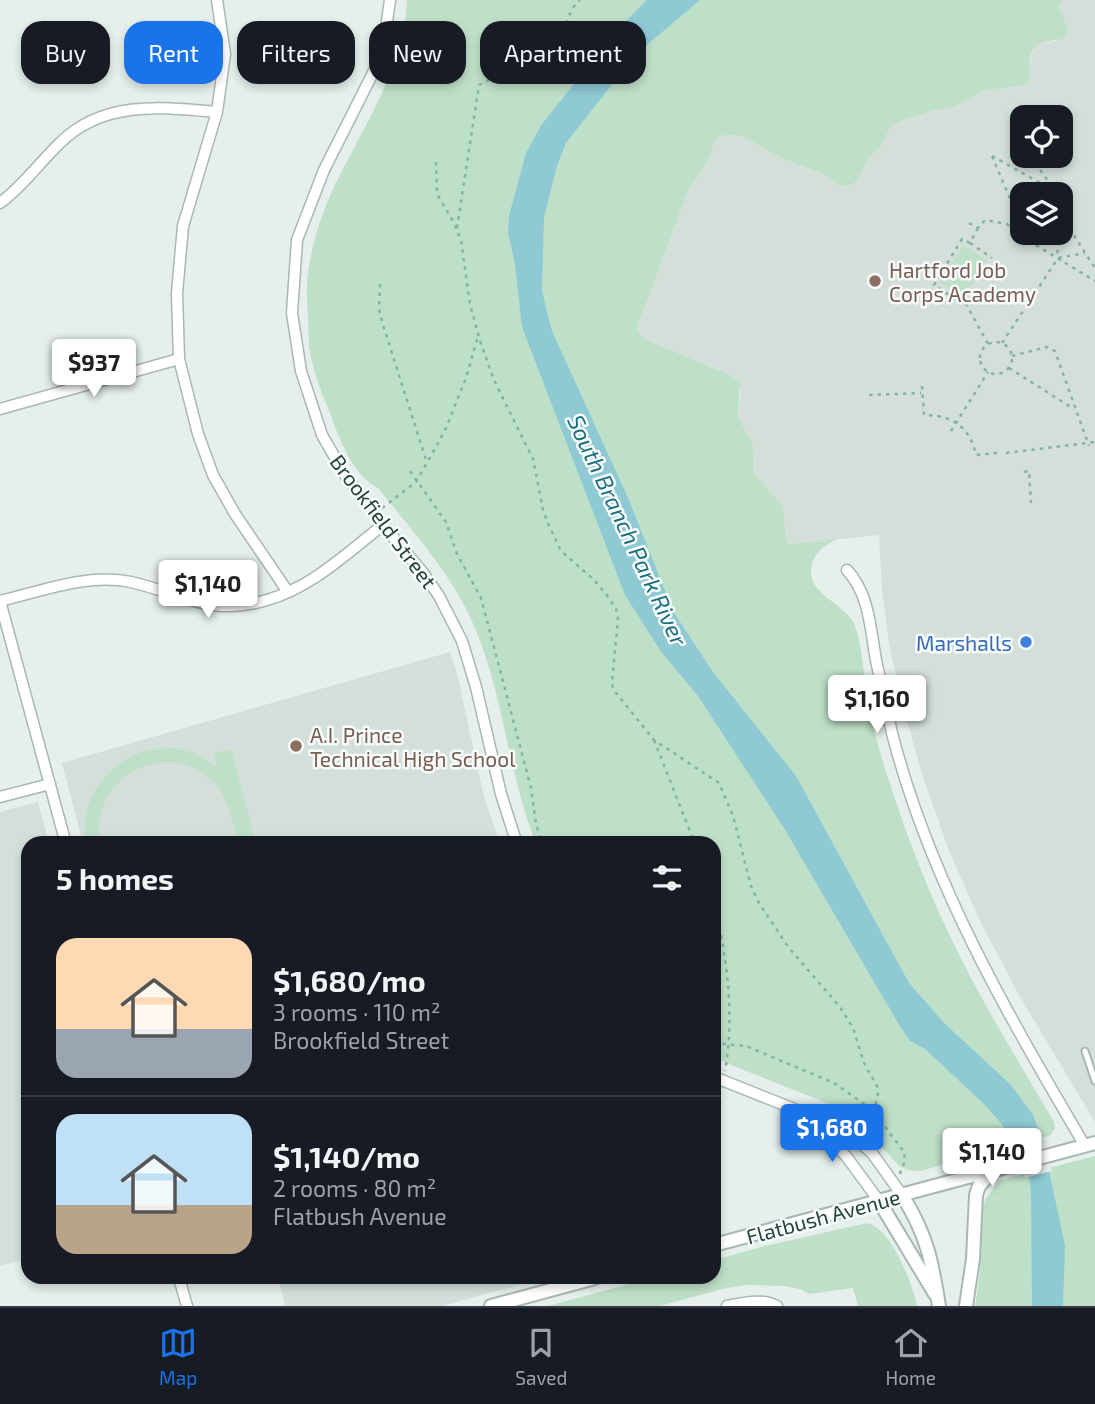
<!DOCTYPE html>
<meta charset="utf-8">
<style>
:root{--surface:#171b24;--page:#20242c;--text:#f1f3f6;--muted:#9ea1a6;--line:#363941;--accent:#1a73e8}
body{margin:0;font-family:"Exo 2",sans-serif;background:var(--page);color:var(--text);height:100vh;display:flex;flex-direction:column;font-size:26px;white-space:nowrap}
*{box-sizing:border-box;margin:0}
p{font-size:23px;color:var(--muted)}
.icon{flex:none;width:38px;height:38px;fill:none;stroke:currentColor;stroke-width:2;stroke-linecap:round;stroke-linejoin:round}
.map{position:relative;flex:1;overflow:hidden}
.side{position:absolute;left:21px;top:836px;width:700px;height:448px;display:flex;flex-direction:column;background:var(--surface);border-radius:21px;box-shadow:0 4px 10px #0003}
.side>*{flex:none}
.hud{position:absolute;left:21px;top:21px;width:700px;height:63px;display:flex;gap:14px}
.fabs{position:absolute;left:1010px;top:105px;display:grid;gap:14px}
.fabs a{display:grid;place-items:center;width:63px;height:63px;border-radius:14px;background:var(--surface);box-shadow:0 4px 10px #0003;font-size:35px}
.price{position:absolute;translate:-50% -60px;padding:0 16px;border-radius:7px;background:#fff;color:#222;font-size:23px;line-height:46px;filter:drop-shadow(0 2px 4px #0008)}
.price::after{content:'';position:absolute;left:50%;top:42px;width:21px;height:16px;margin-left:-10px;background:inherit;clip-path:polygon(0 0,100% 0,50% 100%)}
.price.on{background:var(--accent);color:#fff}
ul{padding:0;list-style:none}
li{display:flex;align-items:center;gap:21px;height:175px;padding:0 35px}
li+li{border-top:2px solid var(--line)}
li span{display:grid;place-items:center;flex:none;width:196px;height:140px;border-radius:21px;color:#555}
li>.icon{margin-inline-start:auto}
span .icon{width:84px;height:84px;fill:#fffc;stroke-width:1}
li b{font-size:30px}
h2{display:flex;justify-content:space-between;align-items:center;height:84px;padding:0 35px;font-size:30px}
.chip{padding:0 24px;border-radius:21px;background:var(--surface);box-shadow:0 4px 10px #0003;font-size:24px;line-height:63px}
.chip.on{background:var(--accent);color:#fff}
.dock{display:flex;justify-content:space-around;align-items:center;height:98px;border-top:2px solid var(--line);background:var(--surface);font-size:19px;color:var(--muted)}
.dock a{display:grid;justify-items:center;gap:4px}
.dock .on{color:var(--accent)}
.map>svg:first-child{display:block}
.built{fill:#d4dfda;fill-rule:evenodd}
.green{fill:#bfe0c8}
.water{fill:#8ec9d4}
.pier{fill:#e6efeb}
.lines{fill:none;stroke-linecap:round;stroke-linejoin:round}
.service-casing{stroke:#a8b8b2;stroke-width:9}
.minor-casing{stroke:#a8b8b2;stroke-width:13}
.tertiary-casing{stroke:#a8b8b2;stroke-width:16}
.path{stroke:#86b3a5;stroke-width:2.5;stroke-dasharray:3.5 5;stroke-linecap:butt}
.service{stroke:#fff;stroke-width:5}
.minor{stroke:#fff;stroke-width:10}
.tertiary{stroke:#fff;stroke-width:12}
.education-dot{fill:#8d6e63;stroke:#f7fbf9;stroke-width:2.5}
.shop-dot{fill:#3f7fe0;stroke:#f7fbf9;stroke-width:2.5}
.labels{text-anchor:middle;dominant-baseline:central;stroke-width:5;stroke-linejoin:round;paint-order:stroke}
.education-label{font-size:21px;fill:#785e54;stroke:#f7fbf9;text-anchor:start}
.street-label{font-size:21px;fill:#24423a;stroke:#f7fbf9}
.shop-label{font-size:21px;fill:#366cbe;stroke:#f7fbf9;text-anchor:end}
.water-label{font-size:23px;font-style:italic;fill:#1c6f80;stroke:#f7fbf9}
</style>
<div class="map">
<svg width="1095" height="1306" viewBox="0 0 1095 1306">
<rect width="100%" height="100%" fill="#e6efeb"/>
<path class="built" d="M1062,0H1095V1122L1020,997L982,925L949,851L922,774L900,696L889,643L882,589L879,535L791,544L786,539L783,506L753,472L754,447L738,416L741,391L726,373L649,341L641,336L637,328L687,193L710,157L714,141L720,136L736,135L744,137L781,158L823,174L837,184L858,180L869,157L879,149L891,127L898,122L935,110L954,107L983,91L1023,85L1030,81V64L1034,48L1041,43L1057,41L1068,31L1059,7ZM1022,117H1060V156H1022ZM1022,194H1060V233H1022Z
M450,652L457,673L484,797L500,843H83L62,763Z
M38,802L49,843L28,844V1258L0,1266V812Z
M278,1278H545L442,1306H285Z"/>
<path class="green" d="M407,0H1062L1059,7L1068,30L1065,38C1057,41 1049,40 1041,43C1027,48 1030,69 1030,81L1023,85L983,91L954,107L935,110L898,122L891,127L879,149L869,157L858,180L851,185L844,186L837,184L823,174L781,158L744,137L736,135L720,136L714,141L710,157L687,193L637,328L641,336L649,341L726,373L740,383L738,416L754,447L753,472L783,506L786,539L790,544L838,539C826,544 816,551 812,564C804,595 846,602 855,626C864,651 863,679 868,705C874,732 882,760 891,787C908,839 928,891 952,940C982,1003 1019,1062 1054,1122L1055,1128L1051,1135L920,1171L908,1170L899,1166L862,1125L829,1104L714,1058V844L536,843C508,774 504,697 475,628C453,575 413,532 378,488C353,476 339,438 330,413C322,394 314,374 310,353C308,342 309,332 308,321C308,309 306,296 307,284C310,248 322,209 339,177C368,119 403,67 407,0Z
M963,245L987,260L964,297L940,282Z
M177,748L194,753L217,768L214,753L231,749L256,843H238C233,826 230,802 218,787C173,733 88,774 100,843H86C78,800 110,755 155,749C162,748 170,748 177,748Z
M1095,1156V1306H975C978,1290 980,1273 981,1257C982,1239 979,1218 985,1201C987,1197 997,1183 1001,1180Z
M867,1223C892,1229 912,1283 917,1306H858L853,1288L809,1294L800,1289L783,1286L746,1285L722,1289L660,1306H548L651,1278H714V1260L765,1246Z"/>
<path class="water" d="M647,0H700L635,55L566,143L557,166L544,217L542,290L547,313L552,331L628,498L674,613L713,672L796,776L909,983L943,1022L1011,1085L1033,1115L1042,1139L1065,1245L1063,1306H1032L1031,1195L1030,1181L1016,1149L1001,1123L984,1104L925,1049L910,1041L901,1028L784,828L698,696L662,653L625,595L522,327L515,264L508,232L509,216L526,153L542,124L574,84L592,55Z"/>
<path class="pier" d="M1043,1138L1052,1171L1025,1178L1012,1146Z"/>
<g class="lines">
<defs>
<path id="service" d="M1085,1051L1095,1081"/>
<path id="minor" d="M217,0L225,54L217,112L183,226L177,293L179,359L198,434L213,475L235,514L288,592
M390,0L384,42L377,65L324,170L297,240L292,313L301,371L322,435L345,475L383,525L424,574L439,596L462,641L476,687L501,794L517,844
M0,203C23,186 39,163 60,143C103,100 162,107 217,112
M0,409L179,359
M847,570C871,596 870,632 877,665C882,688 887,710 892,733C930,882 1008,1015 1085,1146
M0,601C42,591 88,573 131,582C183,594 210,617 267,600C311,588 347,553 383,525
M0,601L66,844
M0,797L50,784
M714,1077L842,1128L872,1153L902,1195
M805,1116L846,1156L879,1201
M179,1278L187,1306
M727,1306C744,1303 761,1298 777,1306"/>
<path id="tertiary" d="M902,1195C927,1235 932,1261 939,1306
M879,1201L935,1294
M714,1245L1095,1143
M491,1306L595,1278
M966,1306L973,1259L976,1195L979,1186L991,1173"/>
</defs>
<use href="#service" class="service-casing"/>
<use href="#minor" class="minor-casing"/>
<use href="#tertiary" class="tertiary-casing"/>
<path class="path" d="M1060,121L1066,120
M992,156L1060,194
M992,156L1022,227
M436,162L437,194L454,223L461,240L470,304L480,341L494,380L533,459L543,510L549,526L561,551L593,579L606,594L616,609L618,619L612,681L613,689L654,740L719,783L733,816L751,886L759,903L789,948L840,1007L853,1028L864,1063L877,1086L878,1094L874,1112
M1035,163L1054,189
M1060,214L1095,268
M969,223L978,228L985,220L1007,224L1029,241L1034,233
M457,228L479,85C497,75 544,55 557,42C570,28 564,14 580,0
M978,228L970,243L992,258
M1025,233L1029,241L1095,281
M1056,233L1058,258L1085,253
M970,243L962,239L934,285L960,302L964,300L988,344
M380,284L379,309L383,325L427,463
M980 358a16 16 0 1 1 32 0a16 16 0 1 1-32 0Z
M1002,343L1058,258
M1012,356L1047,347L1055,351L1089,446
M1009,368L1074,409
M922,386L924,415C952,415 970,427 976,455L997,453
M869,395L921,393
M951,431L988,372
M1006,453L1095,442
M410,471L446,522L457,554L481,598L531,788L536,824L542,844
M1024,472L1029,471L1031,503
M382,508L416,482L437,445L446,428L466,378L478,336
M654,740L695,844
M714,902C727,957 735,1016 725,1071
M714,1043L746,1046L834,1083L860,1101L874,1112L904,1152L905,1161L899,1176"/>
<use href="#service" class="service"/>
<use href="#minor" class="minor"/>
<use href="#tertiary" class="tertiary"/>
</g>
<g class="education-dot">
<circle cx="875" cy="281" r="7"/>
<circle cx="296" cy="746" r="7"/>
</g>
<circle class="shop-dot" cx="1026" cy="642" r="7"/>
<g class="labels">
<g class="education-label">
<text x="889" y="269">Hartford Job<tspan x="889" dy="24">Corps Academy</tspan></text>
<text x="310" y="734">A.I. Prince<tspan x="310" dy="24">Technical High School</tspan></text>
</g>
<g class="street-label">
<text transform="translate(384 521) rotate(53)">Brookfield Street</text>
<text transform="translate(823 1216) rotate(-15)">Flatbush Avenue</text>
</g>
<g class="shop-label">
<text x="1012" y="642">Marshalls</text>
</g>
<g class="water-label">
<text transform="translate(628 530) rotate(65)">South Branch Park River</text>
</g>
</g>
</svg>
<div class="fabs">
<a><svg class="icon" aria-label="locate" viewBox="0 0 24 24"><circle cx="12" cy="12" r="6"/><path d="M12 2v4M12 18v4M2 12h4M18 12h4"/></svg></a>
<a><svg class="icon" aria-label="layers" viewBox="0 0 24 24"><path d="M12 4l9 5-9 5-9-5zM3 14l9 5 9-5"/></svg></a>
</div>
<b class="price" style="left:94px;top:399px">$937</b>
<b class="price" style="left:208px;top:620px">$1,140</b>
<b class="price" style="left:877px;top:735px">$1,160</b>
<b class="price on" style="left:832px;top:1164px">$1,680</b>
<b class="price" style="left:992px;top:1188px">$1,140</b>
<div class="hud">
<a class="chip">Buy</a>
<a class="chip on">Rent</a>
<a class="chip">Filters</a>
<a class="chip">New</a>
<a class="chip">Apartment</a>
</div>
<section class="side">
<h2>5 homes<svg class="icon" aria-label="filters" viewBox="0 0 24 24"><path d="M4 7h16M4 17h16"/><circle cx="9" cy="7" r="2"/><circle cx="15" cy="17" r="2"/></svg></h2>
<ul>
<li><span style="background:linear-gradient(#ffd9b3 65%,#9aa5b1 0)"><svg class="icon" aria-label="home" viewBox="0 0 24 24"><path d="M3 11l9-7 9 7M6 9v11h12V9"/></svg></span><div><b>$1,680/mo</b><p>3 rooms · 110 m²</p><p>Brookfield Street</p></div></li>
<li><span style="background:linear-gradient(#bfe0f5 65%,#b9a48a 0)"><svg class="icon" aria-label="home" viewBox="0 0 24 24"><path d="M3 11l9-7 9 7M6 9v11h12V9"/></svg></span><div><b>$1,140/mo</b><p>2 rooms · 80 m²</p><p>Flatbush Avenue</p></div></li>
</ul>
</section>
</div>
<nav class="dock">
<a class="on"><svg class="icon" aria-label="map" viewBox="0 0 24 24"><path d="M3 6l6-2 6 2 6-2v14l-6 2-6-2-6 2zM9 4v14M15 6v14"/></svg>Map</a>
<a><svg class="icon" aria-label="saved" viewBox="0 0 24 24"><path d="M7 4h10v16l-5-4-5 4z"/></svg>Saved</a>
<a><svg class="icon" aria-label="home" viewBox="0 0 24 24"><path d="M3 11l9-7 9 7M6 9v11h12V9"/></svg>Home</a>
</nav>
